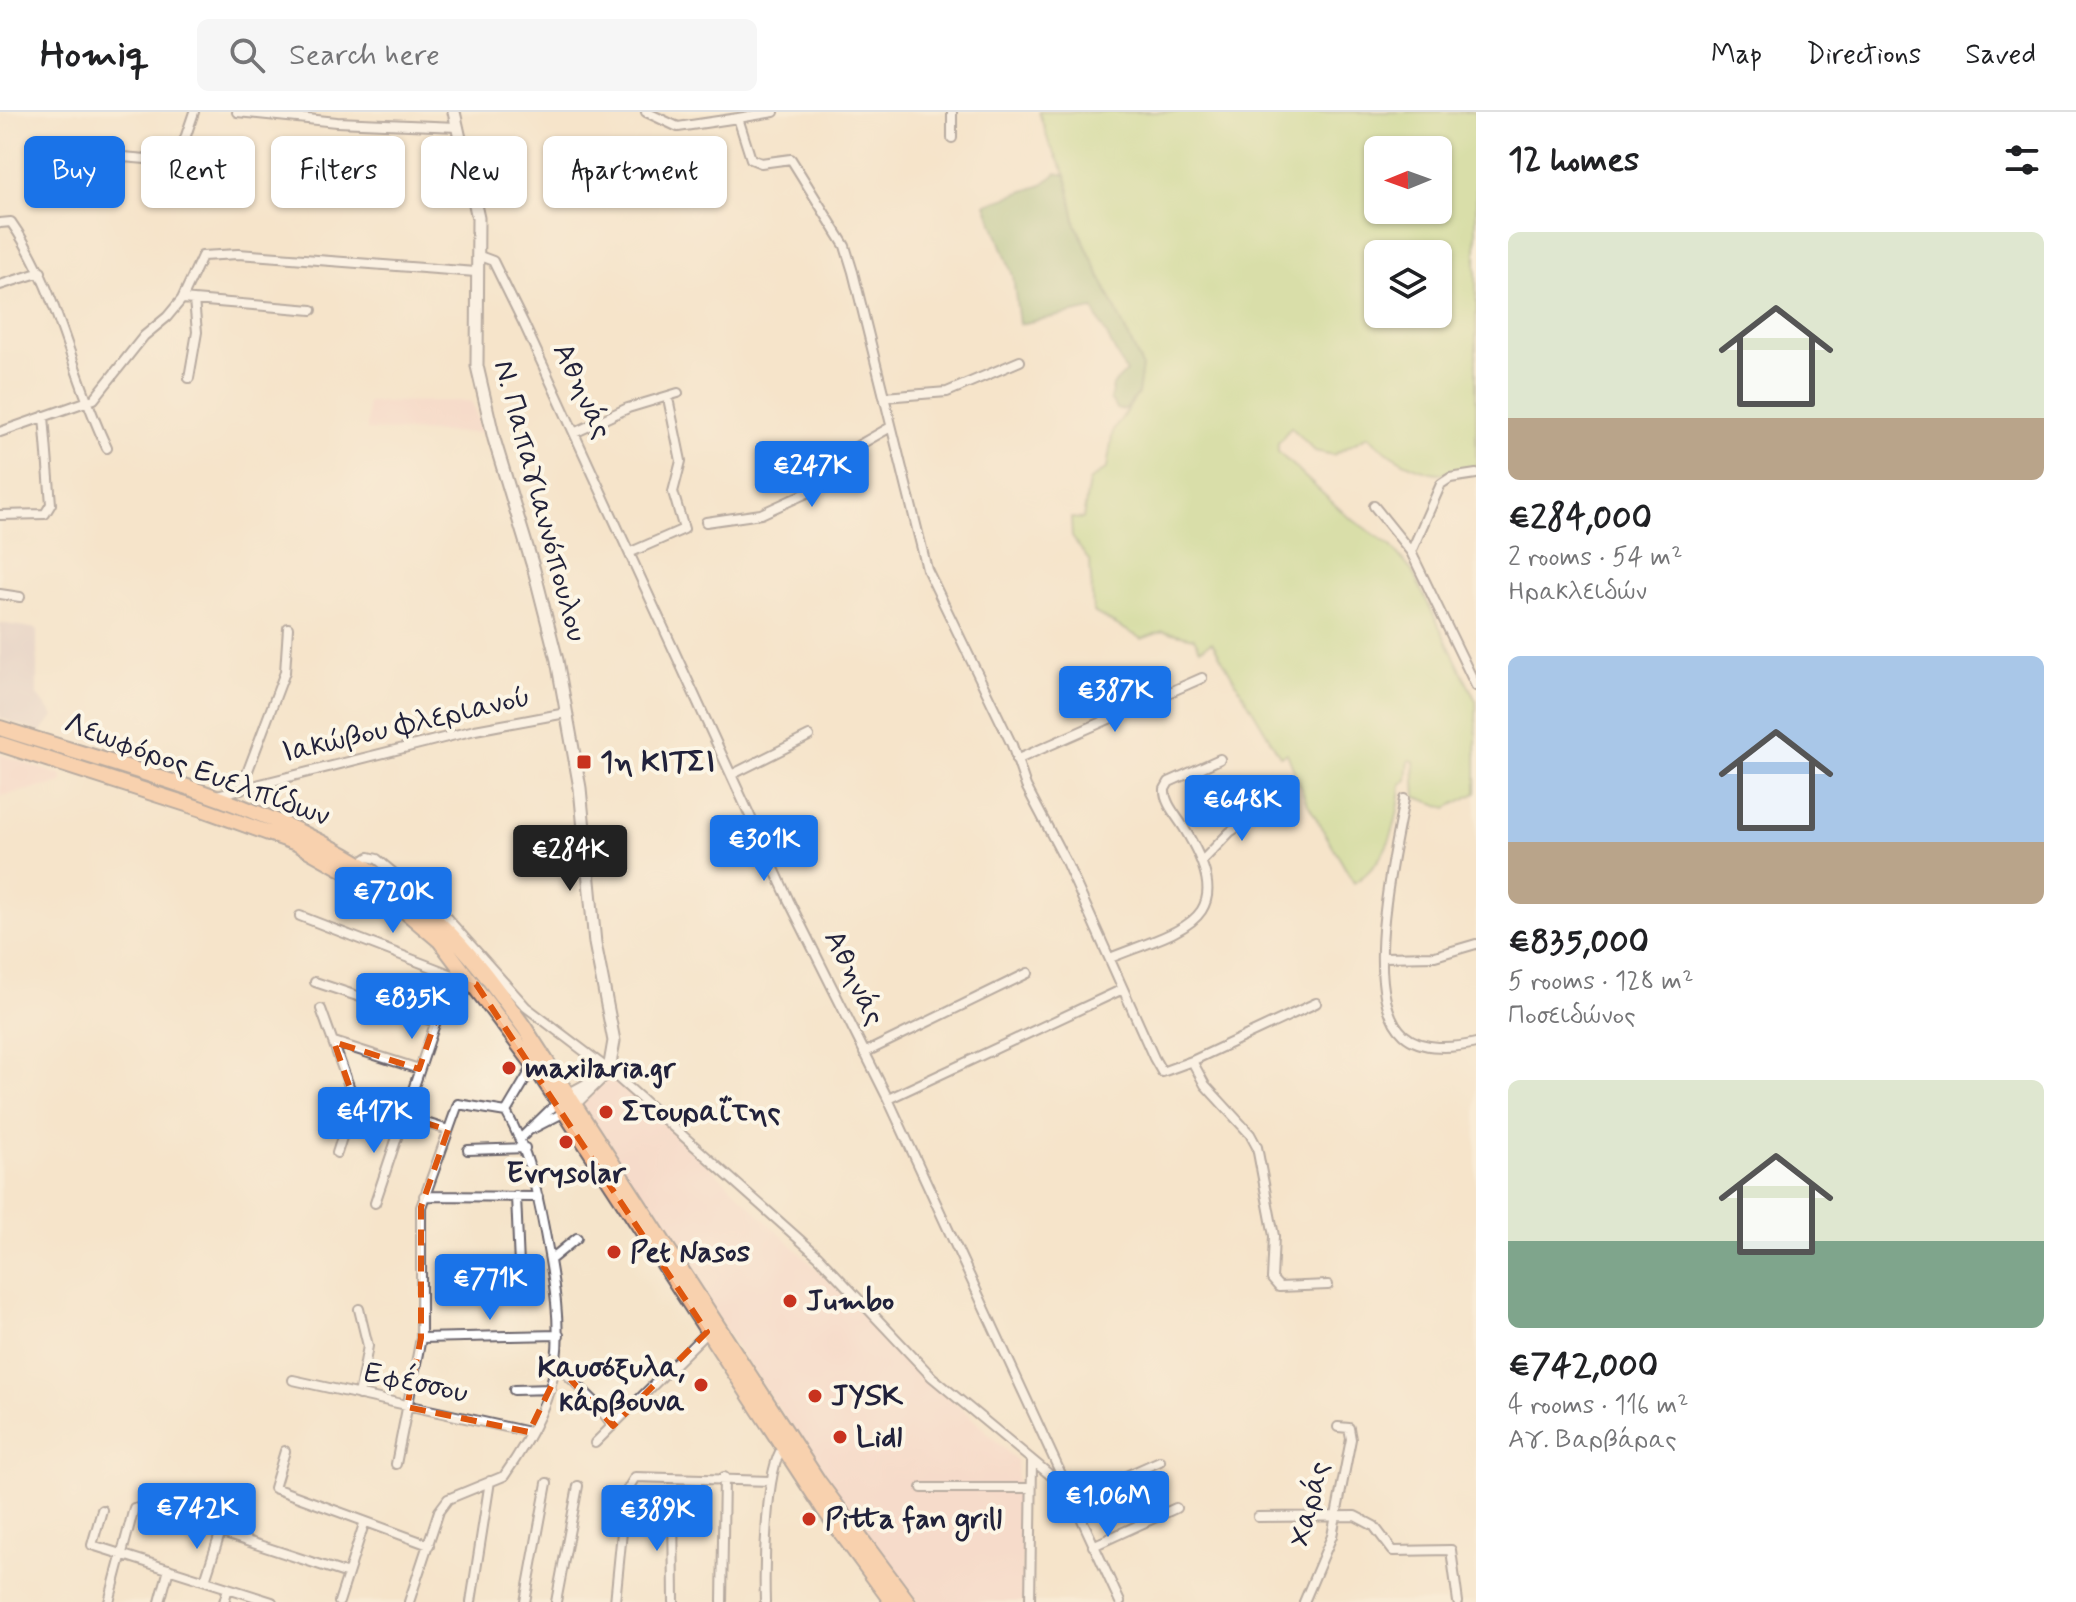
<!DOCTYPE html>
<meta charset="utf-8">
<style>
:root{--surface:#fff;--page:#f6f6f6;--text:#202124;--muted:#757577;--line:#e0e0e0;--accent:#1a73e8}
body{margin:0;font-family:Mynerve,sans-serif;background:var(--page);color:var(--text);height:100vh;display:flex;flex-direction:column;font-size:30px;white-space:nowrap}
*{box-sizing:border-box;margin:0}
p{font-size:26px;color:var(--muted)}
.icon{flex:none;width:44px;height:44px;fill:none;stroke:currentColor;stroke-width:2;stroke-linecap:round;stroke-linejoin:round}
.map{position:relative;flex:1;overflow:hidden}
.panel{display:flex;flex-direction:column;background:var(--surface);width:600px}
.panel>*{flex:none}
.guide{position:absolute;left:24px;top:24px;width:760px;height:72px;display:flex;gap:16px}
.needle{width:52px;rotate:269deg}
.tools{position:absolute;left:1364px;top:24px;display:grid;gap:16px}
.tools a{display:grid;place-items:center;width:88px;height:88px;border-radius:12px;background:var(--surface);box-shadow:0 2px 6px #0004;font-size:40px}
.price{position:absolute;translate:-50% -68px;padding:0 18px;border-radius:8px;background:var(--accent);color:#fff;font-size:26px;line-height:52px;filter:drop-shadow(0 2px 4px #0008)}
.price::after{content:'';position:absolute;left:50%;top:48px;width:24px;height:18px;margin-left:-12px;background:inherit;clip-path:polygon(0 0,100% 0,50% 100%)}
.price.current{background:#222;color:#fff}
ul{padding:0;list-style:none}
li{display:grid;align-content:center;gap:16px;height:424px;padding:0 32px}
li span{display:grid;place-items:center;height:248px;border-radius:12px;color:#555}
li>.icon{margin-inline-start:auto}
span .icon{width:144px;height:144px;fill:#fffc;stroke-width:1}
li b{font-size:34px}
h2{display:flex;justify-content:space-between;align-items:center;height:96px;padding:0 32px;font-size:34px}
.chip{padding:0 28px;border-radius:12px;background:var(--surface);box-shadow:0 2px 6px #0004;font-size:28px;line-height:72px}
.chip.current{background:var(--accent);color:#fff}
header{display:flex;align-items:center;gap:48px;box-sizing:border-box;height:112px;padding:0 40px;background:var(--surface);border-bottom:2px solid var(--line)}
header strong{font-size:38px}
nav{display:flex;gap:44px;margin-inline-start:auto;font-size:28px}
.search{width:560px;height:72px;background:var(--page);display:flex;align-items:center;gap:20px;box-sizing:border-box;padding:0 28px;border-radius:12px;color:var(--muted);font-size:30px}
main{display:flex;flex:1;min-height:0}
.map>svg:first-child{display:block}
.built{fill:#f7d0c9}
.industrial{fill:#d2bec1}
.green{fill:#b5d880;stroke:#6c7d5e;stroke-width:2;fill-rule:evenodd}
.forest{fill:#90b86e;stroke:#596d54;stroke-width:2}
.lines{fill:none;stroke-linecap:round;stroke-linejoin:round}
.minor-casing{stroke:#6c666d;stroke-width:12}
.tertiary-casing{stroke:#6c666d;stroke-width:15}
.primary-casing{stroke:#6c666d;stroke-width:18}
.minor{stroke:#fff;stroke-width:8}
.tertiary{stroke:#fff;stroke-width:11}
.primary{stroke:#fbbb8c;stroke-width:14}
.marked{fill:none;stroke:#de560e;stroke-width:6;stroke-dasharray:16 10;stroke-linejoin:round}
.poi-dot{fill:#c8321e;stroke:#fcf5e5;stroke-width:3}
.labels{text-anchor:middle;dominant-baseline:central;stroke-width:8;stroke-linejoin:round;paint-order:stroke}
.street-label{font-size:30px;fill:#22223b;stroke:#fcf5e5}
.poi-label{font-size:30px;font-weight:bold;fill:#22223b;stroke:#fcf5e5;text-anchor:start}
</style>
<header>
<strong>Homiq</strong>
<div class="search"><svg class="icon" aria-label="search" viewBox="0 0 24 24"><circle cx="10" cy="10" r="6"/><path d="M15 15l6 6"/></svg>Search here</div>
<nav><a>Map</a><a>Directions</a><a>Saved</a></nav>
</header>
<main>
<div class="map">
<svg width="1476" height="1490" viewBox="0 0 1476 1490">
<rect width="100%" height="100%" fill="#fcf5e5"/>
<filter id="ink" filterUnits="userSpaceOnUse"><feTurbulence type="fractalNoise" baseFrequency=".0125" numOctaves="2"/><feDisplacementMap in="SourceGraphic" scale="16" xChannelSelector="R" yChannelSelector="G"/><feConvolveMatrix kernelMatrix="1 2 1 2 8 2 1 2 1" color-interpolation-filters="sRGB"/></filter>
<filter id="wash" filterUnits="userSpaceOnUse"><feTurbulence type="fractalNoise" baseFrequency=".006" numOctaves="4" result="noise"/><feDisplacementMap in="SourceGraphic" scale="32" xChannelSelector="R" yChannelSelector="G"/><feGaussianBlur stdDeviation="1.8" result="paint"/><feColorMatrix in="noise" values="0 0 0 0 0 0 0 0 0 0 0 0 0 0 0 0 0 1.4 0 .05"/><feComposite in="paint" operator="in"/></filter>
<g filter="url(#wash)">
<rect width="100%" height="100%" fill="#f5e4ca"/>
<path class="built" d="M471,289L483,321L367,318V290Z
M0,642L62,664V671L0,684Z
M609,958L1016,1348L1025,1490H919L870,1433L575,995Z"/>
<path class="industrial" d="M0,511L37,517V583L54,604L41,621L0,606Z"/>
<path class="green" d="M1039,0H1476V354C1439,374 1395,350 1368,324L1333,343L1315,339L1291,315L1278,331V340L1346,403L1391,434L1412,459L1476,589V681L1447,696L1416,685L1414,649L1409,648L1407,668L1401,672C1398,712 1389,748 1354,771L1305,687L1287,641L1280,644L1212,530L1200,537L1194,526L1163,519L1142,527L1093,500L1090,450L1072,425L1071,406L1083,407L1089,369L1107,356L1113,319L1138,282L1142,254L1076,113L1066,63L1049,31ZM1378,38H1438V98H1378ZM1378,142H1438V202H1378Z"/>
<path class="forest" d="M1056,61L1066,63L1076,113L1142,254L1138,281L1126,297L1118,298L1110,288L1113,273L1126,260L1093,197L1019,212L1013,164L986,92L1042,73Z"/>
</g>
<g filter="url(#ink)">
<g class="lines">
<defs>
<path id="minor" d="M237,0L337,10L457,15
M646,0L678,15L738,6
M774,0L738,6L751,47L761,51L791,47L845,134L853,160L927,457L1012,633L1026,674L1067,752L1154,946L1162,960L1192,949L1205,973L1250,1022L1257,1035L1274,1124L1272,1167L1279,1175L1328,1173
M952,0V26
M100,43L169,49L178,47L194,0
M0,111L11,110C58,177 71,262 107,336
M477,143L493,149L524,212L789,789L888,987L1120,1490
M0,173L41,160
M182,187L312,198
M189,266L197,220L194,188
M884,285L947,280L1020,249
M0,320L94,287L144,224L167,205L182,187L202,144L238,142L476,160
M574,321L628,296L678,281
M1476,362L1450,366L1441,372L1411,440L1476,574
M1374,394L1411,440
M0,403L45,402L51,392L44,304
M706,410L761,402L820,375L854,336L889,316
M631,440L684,417L673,380L681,349L669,291
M0,482L20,485
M1016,648L1202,566
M733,662L809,624
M241,677L285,560L288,516
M217,683L475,618L566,601
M1404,687C1395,739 1359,882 1404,923C1422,939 1454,936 1476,931
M1203,748L1230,720L1266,697
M360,751L369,745L377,747L444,803L526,895L609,958L818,1144L932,1265L1067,1377
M300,804L468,869
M1382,845L1435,844L1476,832
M1110,846C1188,815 1240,808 1184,716C1177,704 1164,691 1165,677L1169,670L1220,647
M315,870L435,910
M321,897L354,988L448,1018
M334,930L419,957
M864,941L1028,861
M1192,949L1316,891
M888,987L1123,877
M532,1017L565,1000
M521,1026L558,990
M468,1038L525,1036
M337,1041L354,988
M424,1084L538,1085
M516,1084L520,1177
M375,1091L451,864
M550,1148L577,1126
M421,1226L559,1223
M556,1252L595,1290L613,1314
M293,1268L529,1320
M514,1278L551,1277
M359,1283L368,1234L359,1197
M595,1331L707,1220
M285,1339L274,1376L429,1433
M396,1352L421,1226V1095L458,992L506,1000
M922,1376H1029
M1072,1388L1160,1349
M673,1391L674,1490
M102,1398L92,1433L272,1490
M1258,1405L1355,1404L1374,1414L1393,1439L1451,1438L1458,1490
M219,1420L348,1462
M1093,1434L1176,1396
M205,1468L232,1385
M109,1490L134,1396
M160,1490L169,1457
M224,1490L228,1476
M339,1490L364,1412
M409,1490L439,1399L448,1387L504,1364C568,1272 565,1227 545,1121C537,1078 528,1038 506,1000L534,953
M471,1490L490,1369
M525,1490L547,1371
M556,1490L578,1374
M615,1490L626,1380L635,1365L771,1369
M722,1490L724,1365
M765,1490C764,1458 765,1357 783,1335
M1030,1490L1032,1350
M1304,1490L1332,1424L1351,1327L1349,1316L1338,1315"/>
<path id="tertiary" d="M454,0L478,106L477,254L494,327L534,458L557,548L580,676L595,831L614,929L609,958L570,996
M563,986L596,968"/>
<path id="primary" d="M0,616C145,663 327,704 440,812C472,842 498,879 524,915L818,1369L908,1490
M0,632L202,697L296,731L381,779L440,829L534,953L823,1396L892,1490"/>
</defs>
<use href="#minor" class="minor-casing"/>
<use href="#tertiary" class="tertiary-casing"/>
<use href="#primary" class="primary-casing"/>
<use href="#minor" class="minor"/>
<use href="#tertiary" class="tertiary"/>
<use href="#primary" class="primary"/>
</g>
</g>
<path d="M0 0H1476V1490H0ZM451,864L476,872L707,1220L613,1314L560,1256L529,1320L407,1295L421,1226V1095L448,1018L354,988L334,930L419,957Z" fill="#f5e4ca" fill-opacity=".55" fill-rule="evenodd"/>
<path class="marked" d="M451,864L476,872L707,1220L613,1314L560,1256L529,1320L407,1295L421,1226V1095L448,1018L354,988L334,930L419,957Z"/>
<g class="poi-dot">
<rect x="576" y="642" width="16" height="16" rx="4"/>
<circle cx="509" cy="956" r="8"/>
<circle cx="606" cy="1000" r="8"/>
<circle cx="566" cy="1030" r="8"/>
<circle cx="614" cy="1140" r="8"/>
<circle cx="790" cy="1189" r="8"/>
<circle cx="701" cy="1273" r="8"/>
<circle cx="815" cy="1284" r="8"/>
<circle cx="840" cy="1325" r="8"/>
<circle cx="809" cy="1407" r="8"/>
</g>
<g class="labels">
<g class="street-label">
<text transform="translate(582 279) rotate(65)">Αθηνάς</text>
<text transform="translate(540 389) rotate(75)">Ν. Παπαγιαννόπουλου</text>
<text transform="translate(406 613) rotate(-13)">Ιακώβου Φλεριανού</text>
<text transform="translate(197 658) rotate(20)">Λεωφόρος Ευελπίδων</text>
<text transform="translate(854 866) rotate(64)">Αθηνάς</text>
<text transform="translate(416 1271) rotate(12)">Εφέσσου</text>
<text transform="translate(1310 1392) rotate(-76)">Χαράς</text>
</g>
<g class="poi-label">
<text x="600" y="650">1η ΚΙΤΣΙ</text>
<text x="525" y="956">maxilaria.gr</text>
<text x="622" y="1000">Στουραΐτης</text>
<text x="566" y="1061" text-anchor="middle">Evrysolar</text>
<text x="630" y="1140">Pet Nasos</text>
<text x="806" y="1189">Jumbo</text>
<text x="685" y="1256" text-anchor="end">Καυσόξυλα,<tspan x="685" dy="34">κάρβουνα</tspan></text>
<text x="831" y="1284">JYSK</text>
<text x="856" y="1325">Lidl</text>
<text x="825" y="1407">Pitta fan grill</text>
</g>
</g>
</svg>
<div class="tools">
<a><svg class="needle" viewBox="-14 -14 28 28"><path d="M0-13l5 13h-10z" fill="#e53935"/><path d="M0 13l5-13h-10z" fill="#757577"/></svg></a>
<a><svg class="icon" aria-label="layers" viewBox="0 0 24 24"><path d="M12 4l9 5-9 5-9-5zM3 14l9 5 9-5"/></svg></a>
</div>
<b class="price" style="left:812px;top:397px">€247K</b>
<b class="price" style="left:1115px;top:622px">€387K</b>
<b class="price" style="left:1242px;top:731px">€648K</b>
<b class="price" style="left:764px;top:771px">€301K</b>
<b class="price current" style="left:570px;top:781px">€284K</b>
<b class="price" style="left:393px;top:823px">€720K</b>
<b class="price" style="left:412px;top:929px">€835K</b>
<b class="price" style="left:374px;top:1043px">€417K</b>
<b class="price" style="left:490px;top:1210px">€771K</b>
<b class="price" style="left:1108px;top:1427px">€1.06M</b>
<b class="price" style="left:197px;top:1439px">€742K</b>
<b class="price" style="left:657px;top:1441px">€389K</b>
<div class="guide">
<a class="chip current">Buy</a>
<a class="chip">Rent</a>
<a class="chip">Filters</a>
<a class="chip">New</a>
<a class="chip">Apartment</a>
</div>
</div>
<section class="panel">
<h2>12 homes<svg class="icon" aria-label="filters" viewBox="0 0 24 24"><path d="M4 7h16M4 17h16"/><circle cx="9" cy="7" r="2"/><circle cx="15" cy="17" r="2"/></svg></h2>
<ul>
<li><span style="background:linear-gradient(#dfe7d0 75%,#b9a48a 0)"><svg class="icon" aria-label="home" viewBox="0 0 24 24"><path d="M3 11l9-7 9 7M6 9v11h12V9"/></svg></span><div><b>€284,000</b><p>2 rooms · 54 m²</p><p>Ηρακλειδών</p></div></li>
<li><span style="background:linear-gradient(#a9c7e8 75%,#b9a48a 0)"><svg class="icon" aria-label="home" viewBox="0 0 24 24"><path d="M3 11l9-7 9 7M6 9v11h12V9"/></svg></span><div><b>€835,000</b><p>5 rooms · 128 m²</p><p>Ποσειδώνος</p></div></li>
<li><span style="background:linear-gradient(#dfe7d0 65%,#7fa58c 0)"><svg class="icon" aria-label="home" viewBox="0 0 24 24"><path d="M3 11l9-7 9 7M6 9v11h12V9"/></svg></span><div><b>€742,000</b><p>4 rooms · 116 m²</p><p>Αγ. Βαρβάρας</p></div></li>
</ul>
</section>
</main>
